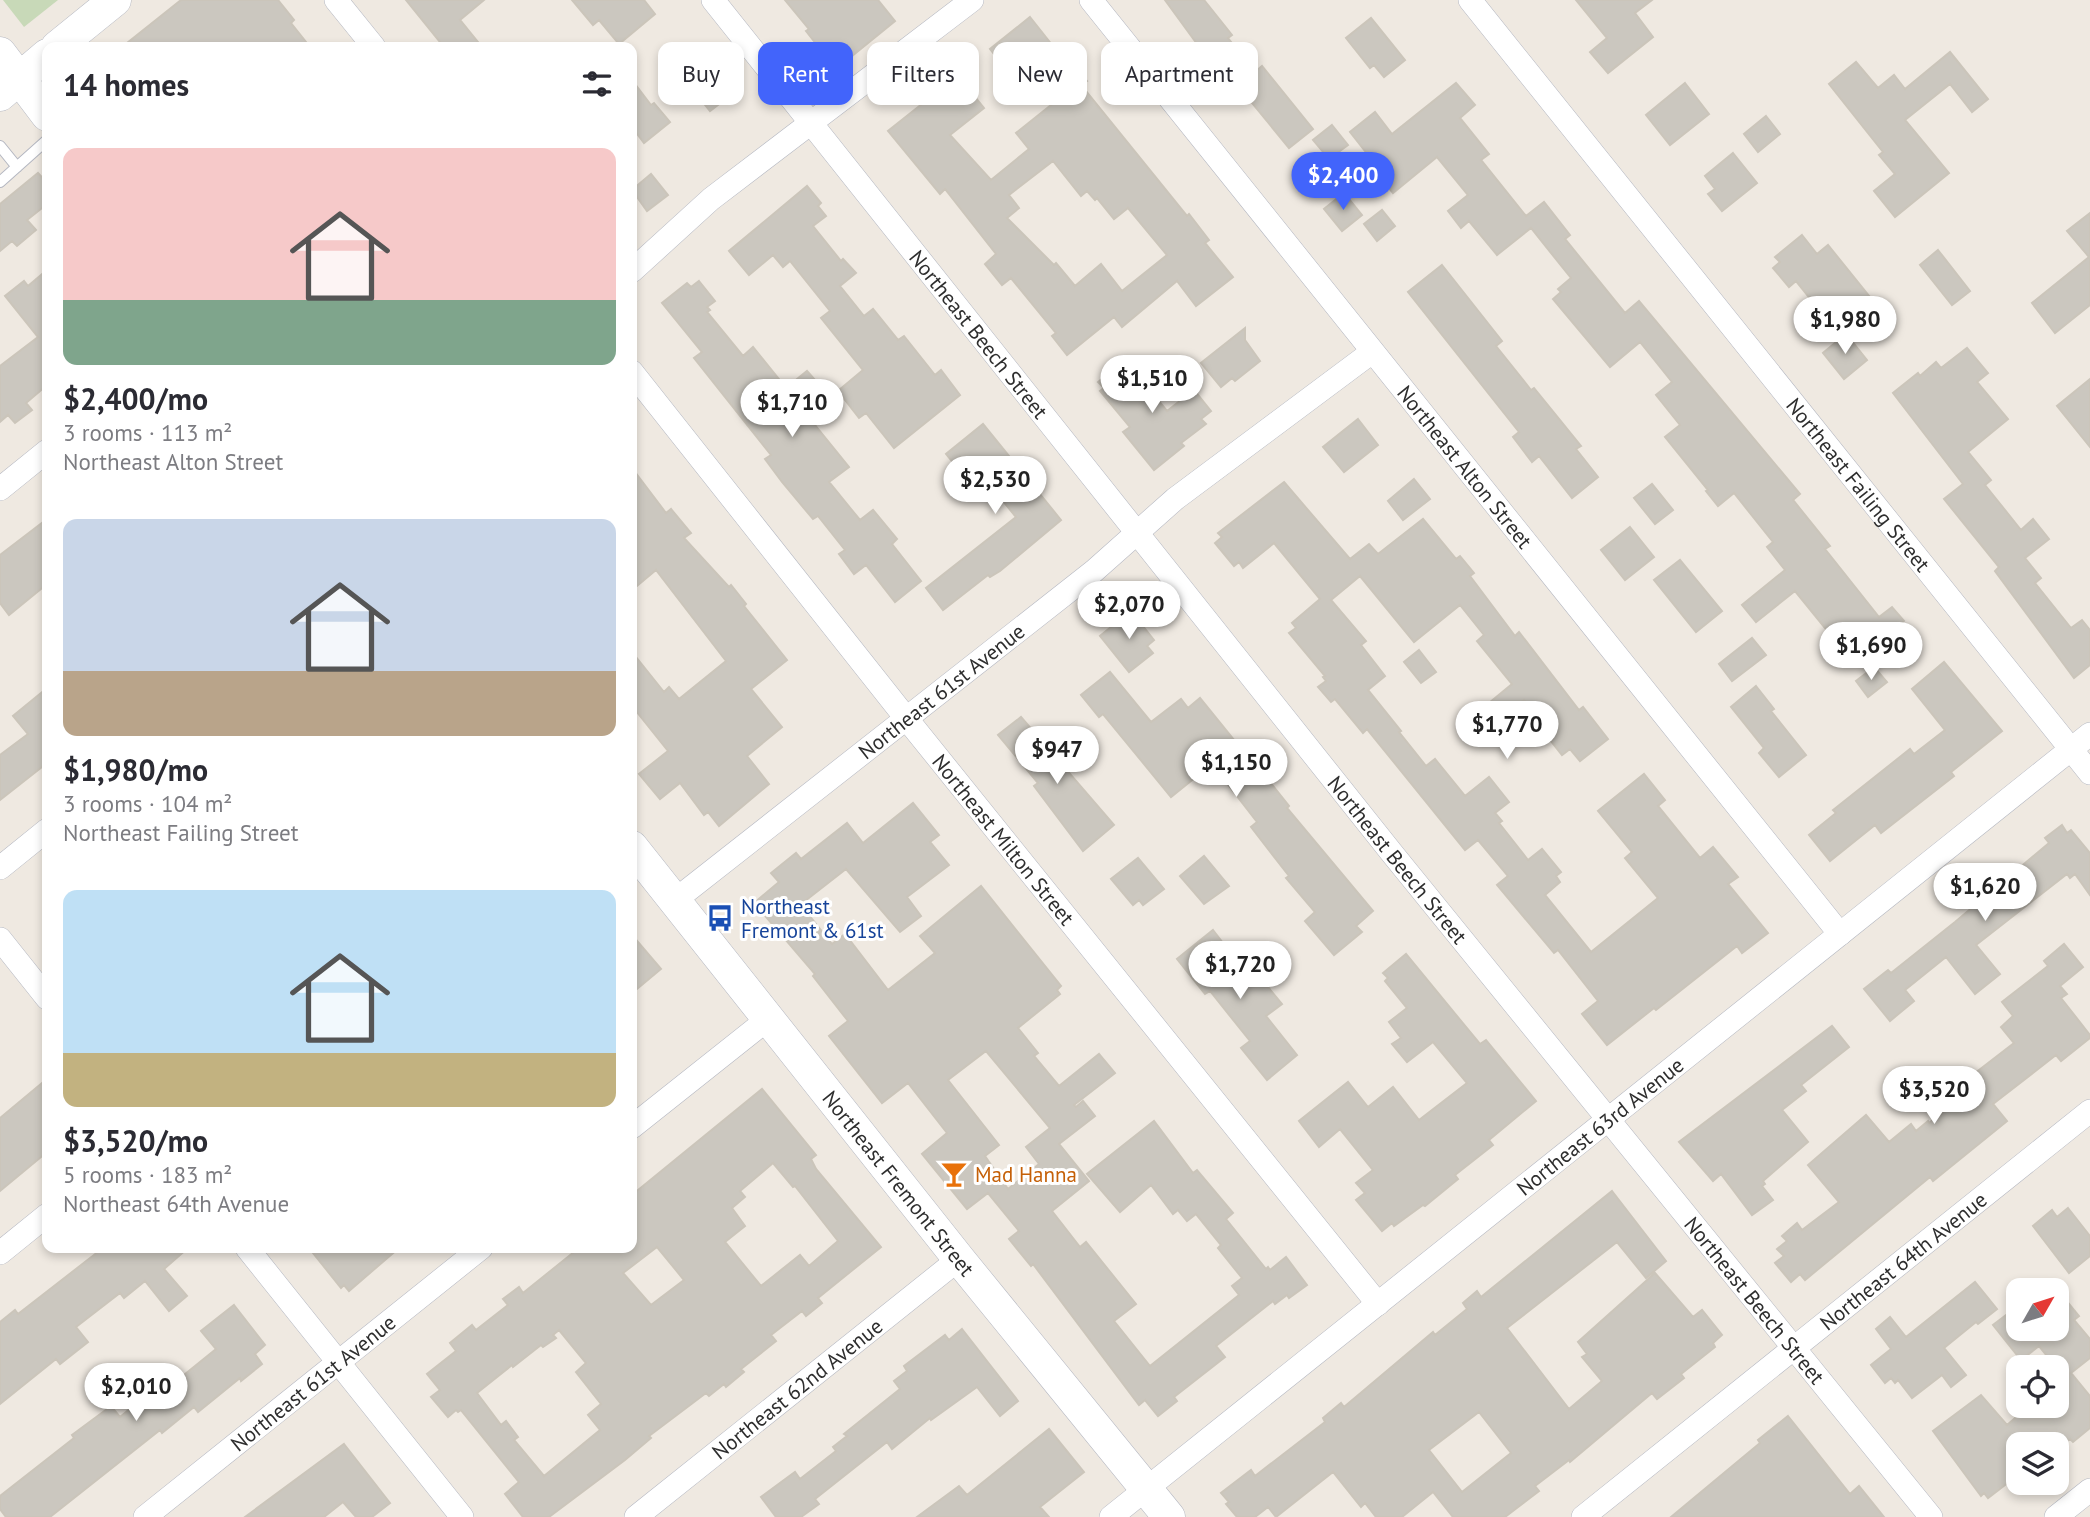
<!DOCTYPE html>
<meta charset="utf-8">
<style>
:root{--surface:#fff;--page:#f2f2f3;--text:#2b2b33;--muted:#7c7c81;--accent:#4264fb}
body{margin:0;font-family:"PT Sans",sans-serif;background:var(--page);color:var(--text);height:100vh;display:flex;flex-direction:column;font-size:26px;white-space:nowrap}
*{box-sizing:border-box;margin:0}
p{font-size:23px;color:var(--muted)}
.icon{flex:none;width:38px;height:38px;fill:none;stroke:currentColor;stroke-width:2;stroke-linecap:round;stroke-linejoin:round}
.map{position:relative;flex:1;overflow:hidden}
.sheet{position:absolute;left:42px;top:42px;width:595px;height:1211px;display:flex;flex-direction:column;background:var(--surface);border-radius:14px;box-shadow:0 4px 10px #0003}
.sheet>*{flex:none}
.top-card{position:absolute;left:658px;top:42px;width:665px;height:63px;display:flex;gap:14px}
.needle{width:46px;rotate:51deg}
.fabs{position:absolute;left:2006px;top:1278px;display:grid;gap:14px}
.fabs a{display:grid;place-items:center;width:63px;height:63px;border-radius:14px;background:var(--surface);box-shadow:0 4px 10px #0003;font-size:35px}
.price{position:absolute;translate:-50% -60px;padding:0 16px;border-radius:24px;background:#fff;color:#222;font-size:23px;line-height:46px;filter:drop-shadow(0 2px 4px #0008)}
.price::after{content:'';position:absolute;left:50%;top:42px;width:21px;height:16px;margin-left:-10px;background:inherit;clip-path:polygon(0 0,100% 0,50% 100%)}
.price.selected{background:var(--accent);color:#fff}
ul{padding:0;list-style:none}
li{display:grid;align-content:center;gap:14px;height:371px;padding:0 21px}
li span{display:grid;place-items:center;height:217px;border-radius:14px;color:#555}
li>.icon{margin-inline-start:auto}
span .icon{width:126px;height:126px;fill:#fffc;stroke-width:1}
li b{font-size:30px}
h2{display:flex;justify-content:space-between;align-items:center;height:84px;padding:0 21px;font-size:30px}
.tag{padding:0 24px;border-radius:14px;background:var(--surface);box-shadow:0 4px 10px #0003;font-size:24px;line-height:63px}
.tag.selected{background:var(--accent);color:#fff}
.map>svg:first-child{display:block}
.cemetery{fill:#c8d9b8}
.building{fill:#cbc7bf;stroke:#cbc5ba;stroke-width:2;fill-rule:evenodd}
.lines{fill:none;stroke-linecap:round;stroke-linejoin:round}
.service-casing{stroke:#b4b7c1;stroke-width:12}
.minor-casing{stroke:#b4b7c1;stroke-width:24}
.secondary-casing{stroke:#b4b7c1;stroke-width:33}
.service{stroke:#fff;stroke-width:10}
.minor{stroke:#fff;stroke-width:23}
.secondary{stroke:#fff;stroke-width:32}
.labels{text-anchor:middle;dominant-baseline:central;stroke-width:6;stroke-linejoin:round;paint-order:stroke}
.street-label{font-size:21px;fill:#2e2e2e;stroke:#fff}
.transit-label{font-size:21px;fill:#164399;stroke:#fff;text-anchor:start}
.food-label{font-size:21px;fill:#c56008;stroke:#fff;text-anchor:start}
</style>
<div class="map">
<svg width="2090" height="1517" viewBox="0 0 2090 1517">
<rect width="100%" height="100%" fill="#efe9e1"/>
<path class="cemetery" d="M3,0H58L24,27Z"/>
<path class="building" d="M181,0H278L294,20L291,23L310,47H122Z
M406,0H484L460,20L482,47H444Z
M572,0H644L655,14L619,44L599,20L593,25Z
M785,0H878L895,21L836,69L806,31L809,29Z
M1165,0H1204L1232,35L1228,38L1255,72L1262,66L1313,129L1289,148L1216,59L1211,63Z
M1576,0H1652L1635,13L1653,37L1608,73L1590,52L1607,38Z
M1030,17L1068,65L1071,62L1087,81L1081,85L1187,216L1189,214L1209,240L1205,243L1233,277L1196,306L1177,281L1122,327L1114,317L1067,355L1052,336L1056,333L1011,278L1002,285L985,264L996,254L945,189L940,194L888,131L932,96L924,86L950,66L984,108L950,135L991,180L1029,149L1016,133L1056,101L1031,70L1016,82L990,49ZM1053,161L1081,196L1087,191L1095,200L1097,198L1114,219L1128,208L1167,255L1122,291L1101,264L1075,286L1056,263L1054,265L1007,218L1019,208L1009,195Z
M1371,18L1405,60L1384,77L1374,65L1370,68L1346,38Z
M704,52L736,91L710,111L679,72Z
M1950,52L1988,99L1972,112L1950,84L1905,120L1949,173L1895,217L1874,191L1895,174L1879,155L1883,152L1829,84L1856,62L1878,88L1894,75L1905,89Z
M632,80L651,105L654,103L670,122L644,143L632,127Z
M1456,83L1475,105L1460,118L1489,154L1481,160L1526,216L1544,202L1570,235L1565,239L1625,313L1639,301L1800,494L1793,500L1830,546L1825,549L1879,617L1892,607L1904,621L1886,636L1892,643L1874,658L1850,626L1834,639L1795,591L1756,622L1742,605L1785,570L1767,547L1773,542L1734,493L1718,506L1706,491L1708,490L1665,437L1680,425L1656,395L1672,382L1640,342L1610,367L1553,299L1561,292L1558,289L1571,278L1531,228L1497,255L1469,221L1461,228L1448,211L1468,195L1437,157L1393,193L1380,177L1383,174L1350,132L1375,112L1392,134Z
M1685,83L1709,114L1670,145L1646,115Z
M1766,116L1780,134L1758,152L1744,134Z
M1332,125L1348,145L1329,159L1313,140Z
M1733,153L1757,183L1722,211L1708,194L1715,189L1705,176Z
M38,173L47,183V204L27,220L36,230L17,246L12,241L0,251V204Z
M651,174L668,195L647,211L632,190Z
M807,186L821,203L818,206L826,216L813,226L841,261L843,259L856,273L840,286L864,316L873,309L898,340L904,336L935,375L941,370L960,395L894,448L866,413L859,418L838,391L863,370L821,318L830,311L790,261L783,267L773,255L749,275L729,251Z
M1344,193L1362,215L1342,231L1324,209Z
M1382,210L1395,226L1377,241L1364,224Z
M2090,213V305L2055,333L2032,303L2089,257L2067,231Z
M1802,235L1817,254L1828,245L1870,297L1833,327L1796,281L1789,287L1773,268L1780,262L1775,257Z
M1938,250L1970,291L1952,305L1920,265Z
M1442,265L1502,341L1496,346L1531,390L1534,388L1581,446L1576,449L1598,477L1572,498L1539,456L1532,462L1513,437L1519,432L1408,292Z
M47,270V385L26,403L32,410L15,423L8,415L0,422V366L38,337L5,296L24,281L28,286Z
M699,281L715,301L707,307L710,310L707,312L743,356L753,347L786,388L807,371L837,405L814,424L849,467L829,482L860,520L873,510L897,539L892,544L921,581L895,602L866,565L854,574L839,554L845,550L818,516L813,519L782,482L765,459L771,455L694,358L702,352L662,303L687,283L691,287Z
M1245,328V340L1260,361L1235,381L1232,378L1221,387L1201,363Z
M1846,334L1867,360L1844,379L1823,353Z
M1967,348L1988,373L1977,382L2008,419L1968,452L1991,480L1985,485L2021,530L2033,519L2049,539L2025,558L2041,578L2035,583L2071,628L2082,620L2090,630V665L2074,678L1995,571L1999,567L1944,499L1963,484L1893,393L1918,373L1920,376L1936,362L1941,368Z
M1125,360L1167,411L1194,390L1211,411L1201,419L1206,424L1181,443L1184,446L1154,470L1123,432L1130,427L1100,391L1104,388L1098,382Z
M2090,379V447L2057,406Z
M1358,419L1378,445L1344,472L1323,447Z
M983,424L1061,520L1000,571L990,577L988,575L943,610L926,588L1016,517L980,473L969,482L946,454Z
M632,468L666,513L671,509L691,533L684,538L729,587L731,585L746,604L744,606L787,660L751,689L782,727L747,756L769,784L719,826L708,812L704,815L680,783L660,799L639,774L668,751L632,706V652L664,692L669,687L679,699L726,661L656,570L632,590Z
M1414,479L1430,499L1403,520L1388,501Z
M1284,482L1350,559L1369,544L1378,554L1423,519L1456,559L1460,556L1474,573L1470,576L1515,636L1519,632L1579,710L1583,707L1608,739L1580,761L1570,749L1562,755L1547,736L1550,733L1524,700L1474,741L1461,726L1512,684L1477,641L1484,635L1460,605L1414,642L1360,576L1331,600L1366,641L1361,645L1385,676L1368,690L1401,731L1399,732L1426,766L1435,759L1465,796L1489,777L1509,802L1495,813L1502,821L1499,823L1528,860L1542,849L1561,872L1556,876L1560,882L1545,895L1591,952L1658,898L1625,858L1632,852L1598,811L1644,774L1665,800L1658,806L1700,858L1713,847L1738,877L1728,884L1768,933L1742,953L1737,946L1656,1010L1654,1008L1607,1045L1582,1014L1598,1001L1558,950L1554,953L1497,885L1508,876L1478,840L1465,850L1367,729L1363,733L1335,699L1331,702L1318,687L1326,681L1323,677L1325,676L1289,633L1296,628L1292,623L1320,599L1274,543L1243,568L1239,562L1234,566L1215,543L1222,537L1218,533Z
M1652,484L1673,510L1655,524L1634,498Z
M47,519V584L9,615L0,603V555Z
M1630,527L1654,557L1625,580L1601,550Z
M1680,560L1722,611L1696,632L1654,580Z
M1131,611L1154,640L1147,646L1153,653L1129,672L1100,636Z
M1752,638L1766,655L1732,681L1719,664Z
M1419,650L1436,672L1421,683L1404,662Z
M1944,662L2002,731L1951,772L1954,776L1881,833L1875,825L1830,861L1809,835L1836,813L1833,810L1910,749L1914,754L1945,730L1912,689Z
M1874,667L1887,682L1868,697L1856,681Z
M1110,672L1151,722L1181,699L1188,708L1200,698L1234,740L1238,742L1289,806L1287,808L1373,911L1356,926L1362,932L1334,955L1305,921L1315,912L1286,878L1289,876L1251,827L1257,822L1212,764L1171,797L1103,714L1099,717L1081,695Z
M1756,686L1774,709L1771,711L1806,755L1779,777L1759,753L1764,748L1731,707Z
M47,688V763L0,800V755L28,734L13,716Z
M1021,717L1114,825L1083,851L1034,786L1038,783L998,735Z
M913,803L939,835L930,842L949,865L907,897L921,916L900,932L846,869L805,901L810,906L805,910L832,944L845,934L888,990L935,953L920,936L981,886L1061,986L1057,990L1060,994L1018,1028L1038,1053L1034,1056L1059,1086L1099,1054L1115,1073L1074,1105L1076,1107L1083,1101L1095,1116L1059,1144L1089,1181L1052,1211L1080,1247L1086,1242L1136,1304L1114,1321L1150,1366L1239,1295L1232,1286L1242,1278L1218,1248L1221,1245L1196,1214L1187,1221L1178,1210L1173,1214L1151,1185L1120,1212L1087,1174L1154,1121L1193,1173L1197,1170L1233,1213L1226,1219L1266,1269L1268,1267L1270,1270L1286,1257L1307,1285L1289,1298L1287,1295L1275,1304L1273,1301L1216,1346L1225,1357L1174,1397L1177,1401L1158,1416L1145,1400L1139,1405L1033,1264L1031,1266L1009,1239L1019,1231L988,1193L967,1209L922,1154L947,1133L908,1083L882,1103L829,1036L848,1021L813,976L815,974L754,903L779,882L771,873L796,853L801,859L847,823L863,843ZM986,1051L1050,1128L1026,1147L1039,1164L1008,1189L985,1156L999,1145L948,1080Z
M2062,825L2067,833L2071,830L2090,853V895L2075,874L2070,878L2067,874L1976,945L2000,974L1975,994L1946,957L1905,990L1914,1001L1890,1021L1864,989L1888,970L1891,973L1955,922L2049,843L2045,838Z
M1204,856L1229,886L1204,904L1180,876Z
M1138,858L1164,889L1143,905L1139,900L1133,905L1111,879Z
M1213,930L1247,974L1253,969L1282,1004L1266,1016L1297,1055L1267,1080L1241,1048L1250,1041L1210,991L1205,994L1177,959Z
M632,935L661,969L632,993Z
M2064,944L2083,967L2060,986L2067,994L2061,998L2090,1035V1038L2061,1061L2056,1055L1993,1104L2007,1121L1959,1160L1933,1181L1930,1177L1805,1280L1800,1274L1791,1282L1775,1263L1784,1256L1777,1249L1787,1241L1782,1236L1797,1223L1802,1230L1839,1202L1808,1165L1866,1115L1889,1142L1911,1124L1916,1131L1928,1121L1929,1123L1976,1086L1970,1077L2014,1043L2001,1027L2013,1016L2002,1002L2048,966L2044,961Z
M1406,954L1480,1044L1486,1040L1536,1101L1489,1140L1493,1145L1455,1175L1458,1179L1425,1206L1423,1205L1394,1226L1392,1223L1382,1231L1356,1200L1365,1193L1356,1183L1373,1170L1340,1129L1319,1147L1299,1121L1348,1082L1368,1107L1393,1087L1419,1120L1467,1083L1433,1042L1407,1062L1392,1044L1401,1038L1389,1022L1407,1008L1385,981L1388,978L1383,973Z
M1832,1026L1849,1047L1801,1085L1806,1091L1782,1110L1808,1142L1763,1181L1765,1184L1762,1186L1773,1200L1752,1215L1721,1174L1713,1181L1679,1142Z
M47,1079V1152L0,1191V1118Z
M762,1089L816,1155L811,1159L816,1169L881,1247L818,1298L822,1303L806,1316L802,1311L771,1335L776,1341L741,1369L744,1372L726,1387L724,1384L709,1396L706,1393L649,1436L651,1438L625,1460L549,1517H523L505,1494L519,1482L461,1410L458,1412L456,1410L448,1417L431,1397L440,1390L427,1374L456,1351L450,1343L472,1325L476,1330L508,1305L503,1299L519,1287L523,1293L579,1248H632V1195ZM773,1163L793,1187L795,1186L838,1241L809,1266L800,1255L761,1286L725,1242L745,1226L732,1208L745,1197L740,1191ZM657,1247L684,1280L651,1305L623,1273ZM559,1330L586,1363L576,1372L601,1404L588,1415L600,1430L544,1476L514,1440L518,1437L506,1421L501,1425L477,1393L512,1365L513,1367L541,1345L543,1347L556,1338L553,1335Z
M1612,1191L1666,1261L1646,1278L1617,1242L1507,1328L1569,1409L1602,1381L1582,1357L1587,1354L1578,1342L1655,1273L1693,1317L1702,1310L1722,1335L1713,1343L1715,1347L1681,1374L1684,1378L1657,1399L1652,1393L1570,1462L1569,1460L1535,1486L1539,1491L1505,1517H1453L1433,1492L1402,1517H1376L1365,1503L1361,1507L1333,1472L1276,1517L1268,1507L1255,1517H1237L1226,1504L1229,1502L1221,1493L1251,1470L1255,1476L1325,1422L1323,1418L1341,1403L1344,1407L1433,1332L1435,1335L1467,1309L1463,1303L1477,1291L1481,1297ZM1479,1412L1511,1453L1462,1492L1429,1450Z
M2068,1208L2090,1236V1256L2069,1273L2033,1226L2052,1210L2057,1217Z
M103,1248H188L164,1269L187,1296L169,1311L145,1281L124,1298L120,1293L76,1327L88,1342L60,1364L56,1359L0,1404V1322L15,1310L18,1314Z
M309,1248H399L349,1291L344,1285L341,1288Z
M1975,1282L1997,1309L1978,1324L1976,1322L1944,1348L1966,1375L1951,1387L1942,1375L1912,1398L1898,1380L1895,1383L1891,1378L1885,1383L1871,1365L1891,1349L1876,1329L1890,1317L1906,1337Z
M2056,1288L2079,1316L2074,1320L2090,1339V1358L2071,1373L2090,1396V1428L2073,1442L2070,1439L2056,1450V1433L2043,1444H2018V1475L1988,1498L1984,1493L1981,1496L1933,1431L1981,1395L2007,1425L2030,1405H2056V1385L2065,1378L2056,1367L2039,1346L2021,1360L1993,1325L2018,1306V1328H2056Z
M234,1305L265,1345L255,1354L262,1364L241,1381L240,1378L198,1412L194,1407L162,1433L160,1430L50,1517H6L0,1509V1496L74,1438L72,1435L111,1406L120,1417L164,1381L169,1387L216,1349L201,1331Z
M962,1329L1018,1401L1000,1416L977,1387L931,1420L930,1418L892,1449L887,1442L815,1499L819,1504L801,1517H776L761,1497L795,1472L800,1479L836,1451L833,1447L847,1436L844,1434L900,1389L894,1381L907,1371L904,1366L945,1335L949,1340Z
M1788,1416L1850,1494L1859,1486L1884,1517H1671L1760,1443L1758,1440Z
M1049,1429L1084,1472L1040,1507L1049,1517H917L959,1486L967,1495Z
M344,1444L390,1503L372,1517H356L343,1502L324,1517H245Z"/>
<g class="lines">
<defs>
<path id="service" d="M0,146L17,167
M0,182L47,140"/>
<g id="minor">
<path d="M336,0L374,47"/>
<path id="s1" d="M713,0L1391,852L1931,1517"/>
<path id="s2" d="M1091,0L1840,934"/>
<path id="s3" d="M1470,0L2090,773"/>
<path d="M632,271L711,199L972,0"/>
<path id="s4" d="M632,372L906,718L1378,1304"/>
<path d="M0,489L47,451"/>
<path d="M0,868L47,830"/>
<path id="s5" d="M674,901L1094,571L1175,499L1372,352"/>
<path d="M0,939L47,998"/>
<path d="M632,1127L768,1019"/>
<path d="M247,1248L462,1517"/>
<path d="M0,1253L47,1215"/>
<path id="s6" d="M145,1517L481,1248"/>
<path id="s7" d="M636,1517L959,1259"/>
<path id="s8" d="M1111,1517L2090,734"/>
<path id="s9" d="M1583,1517L2090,1111"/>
<path d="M2056,1517L2090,1490"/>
</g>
<g id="secondary">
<path d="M57,47L115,0"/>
<path d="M0,53L47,115"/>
<path d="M0,95L47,55"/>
<path id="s10" d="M632,847L959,1259L1169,1517"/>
</g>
</defs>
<use href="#service" class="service-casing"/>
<use href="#minor" class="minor-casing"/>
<use href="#secondary" class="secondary-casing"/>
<use href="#service" class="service"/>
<use href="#minor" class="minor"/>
<use href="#secondary" class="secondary"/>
</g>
<defs>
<symbol id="bus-bare" viewBox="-9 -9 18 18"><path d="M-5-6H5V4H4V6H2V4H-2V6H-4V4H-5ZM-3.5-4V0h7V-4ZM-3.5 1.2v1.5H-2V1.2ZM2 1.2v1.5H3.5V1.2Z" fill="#1a4fb4" stroke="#fff" stroke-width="2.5" paint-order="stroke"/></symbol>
<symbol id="bar-bare" viewBox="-9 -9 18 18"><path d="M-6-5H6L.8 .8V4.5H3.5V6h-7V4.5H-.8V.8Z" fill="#e8710a" stroke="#fff" stroke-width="2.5" paint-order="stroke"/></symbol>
</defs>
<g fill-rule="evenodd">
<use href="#bus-bare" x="701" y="899" width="38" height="38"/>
<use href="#bar-bare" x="935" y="1155" width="38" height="38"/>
</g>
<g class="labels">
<g class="street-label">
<text stroke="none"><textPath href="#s1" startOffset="427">Northeast Beech Street</textPath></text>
<text stroke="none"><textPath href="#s2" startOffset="598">Northeast Alton Street</textPath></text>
<text stroke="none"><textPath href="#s3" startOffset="621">Northeast Failing Street</textPath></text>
<text stroke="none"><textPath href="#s5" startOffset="340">Northeast 61st Avenue</textPath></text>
<text stroke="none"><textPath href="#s4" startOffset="597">Northeast Milton Street</textPath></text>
<text stroke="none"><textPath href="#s1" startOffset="1099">Northeast Beech Street</textPath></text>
<text stroke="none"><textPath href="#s8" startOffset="626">Northeast 63rd Avenue</textPath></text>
<text stroke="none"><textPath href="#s10" startOffset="429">Northeast Fremont Street</textPath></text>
<text stroke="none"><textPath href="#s9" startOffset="410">Northeast 64th Avenue</textPath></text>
<text stroke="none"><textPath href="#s1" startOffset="1666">Northeast Beech Street</textPath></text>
<text stroke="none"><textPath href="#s6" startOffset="215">Northeast 61st Avenue</textPath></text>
<text stroke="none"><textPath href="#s7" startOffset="206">Northeast 62nd Avenue</textPath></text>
</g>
<g class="transit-label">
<text x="741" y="906">Northeast<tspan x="741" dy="24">Fremont &amp; 61st</tspan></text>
</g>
<g class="food-label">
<text x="975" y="1174">Mad Hanna</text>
</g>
</g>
</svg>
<div class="fabs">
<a><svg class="needle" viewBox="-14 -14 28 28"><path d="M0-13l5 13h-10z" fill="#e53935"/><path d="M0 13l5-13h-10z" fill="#7c7c81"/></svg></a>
<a><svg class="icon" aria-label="locate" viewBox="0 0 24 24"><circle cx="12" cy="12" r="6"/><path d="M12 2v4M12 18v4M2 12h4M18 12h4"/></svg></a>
<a><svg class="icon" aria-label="layers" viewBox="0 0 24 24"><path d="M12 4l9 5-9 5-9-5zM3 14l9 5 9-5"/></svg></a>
</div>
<b class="price selected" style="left:1343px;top:212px">$2,400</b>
<b class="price" style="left:1845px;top:356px">$1,980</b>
<b class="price" style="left:1152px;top:415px">$1,510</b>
<b class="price" style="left:792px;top:439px">$1,710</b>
<b class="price" style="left:995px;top:516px">$2,530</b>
<b class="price" style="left:1129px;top:641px">$2,070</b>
<b class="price" style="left:1871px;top:682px">$1,690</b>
<b class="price" style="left:1507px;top:761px">$1,770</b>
<b class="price" style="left:1057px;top:786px">$947</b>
<b class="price" style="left:1236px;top:799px">$1,150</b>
<b class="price" style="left:1985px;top:923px">$1,620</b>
<b class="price" style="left:1240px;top:1001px">$1,720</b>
<b class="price" style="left:1934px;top:1126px">$3,520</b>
<b class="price" style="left:136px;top:1423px">$2,010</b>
<div class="top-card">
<a class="tag">Buy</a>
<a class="tag selected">Rent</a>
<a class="tag">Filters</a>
<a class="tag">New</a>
<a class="tag">Apartment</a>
</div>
<section class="sheet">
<h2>14 homes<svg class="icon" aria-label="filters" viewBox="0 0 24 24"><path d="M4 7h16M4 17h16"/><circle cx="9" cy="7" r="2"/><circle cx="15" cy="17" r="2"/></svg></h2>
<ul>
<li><span style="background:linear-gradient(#f6c9c9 70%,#7fa58c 0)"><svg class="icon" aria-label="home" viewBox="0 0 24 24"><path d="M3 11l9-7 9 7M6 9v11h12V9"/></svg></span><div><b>$2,400/mo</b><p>3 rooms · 113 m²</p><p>Northeast Alton Street</p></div></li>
<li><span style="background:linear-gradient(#c9d6e8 70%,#b9a48a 0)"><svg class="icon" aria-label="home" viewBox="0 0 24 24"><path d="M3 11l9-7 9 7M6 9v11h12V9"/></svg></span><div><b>$1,980/mo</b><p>3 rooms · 104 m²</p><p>Northeast Failing Street</p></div></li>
<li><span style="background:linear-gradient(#bfe0f5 75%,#c2b280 0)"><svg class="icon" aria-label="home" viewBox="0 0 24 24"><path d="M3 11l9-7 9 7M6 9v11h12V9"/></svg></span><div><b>$3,520/mo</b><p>5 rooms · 183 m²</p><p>Northeast 64th Avenue</p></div></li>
</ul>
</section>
</div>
